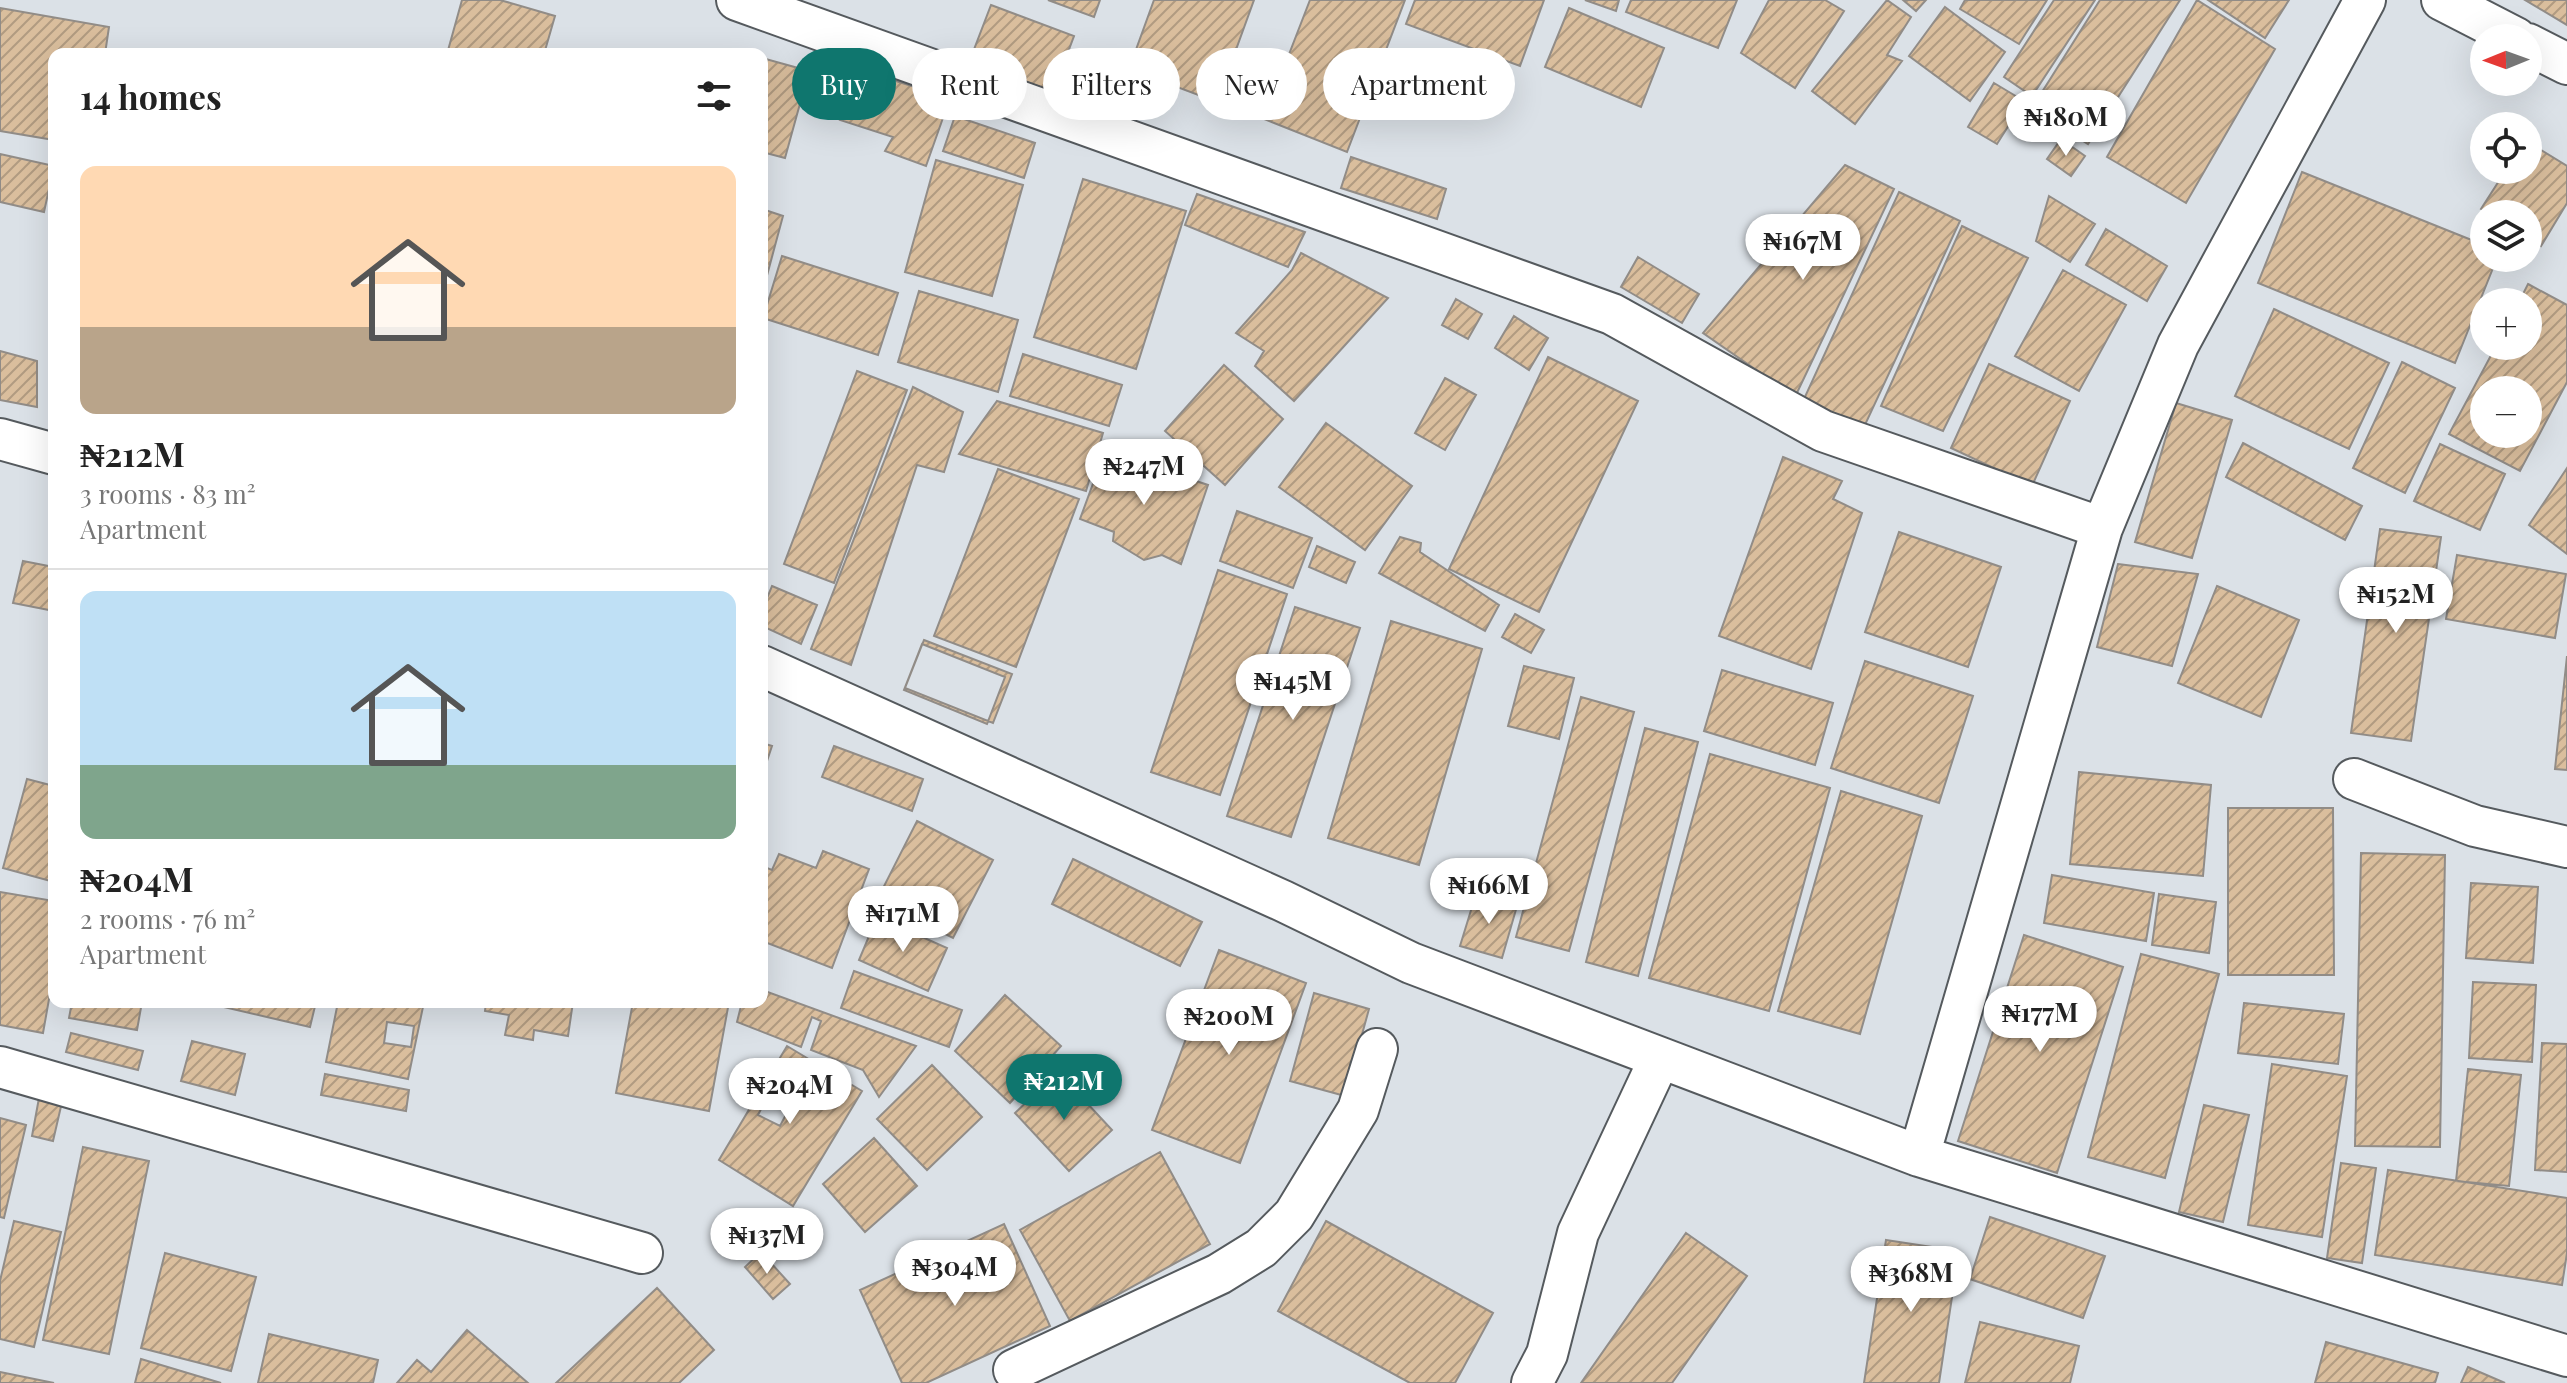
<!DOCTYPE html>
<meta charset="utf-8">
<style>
:root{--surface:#fff;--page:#f2f2f2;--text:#222;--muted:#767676;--line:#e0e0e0;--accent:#0f766e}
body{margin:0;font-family:"Playfair Display",serif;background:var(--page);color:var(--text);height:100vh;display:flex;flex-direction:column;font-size:30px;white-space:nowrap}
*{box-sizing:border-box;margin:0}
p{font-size:26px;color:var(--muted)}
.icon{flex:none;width:44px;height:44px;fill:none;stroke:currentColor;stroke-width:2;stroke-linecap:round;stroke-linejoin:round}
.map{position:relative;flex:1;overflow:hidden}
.drawer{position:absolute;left:48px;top:48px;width:720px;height:960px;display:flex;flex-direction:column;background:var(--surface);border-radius:16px;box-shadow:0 8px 32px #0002}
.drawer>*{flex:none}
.banner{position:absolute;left:792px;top:48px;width:760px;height:72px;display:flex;gap:16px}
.needle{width:52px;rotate:269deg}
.tools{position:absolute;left:2470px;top:24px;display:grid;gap:16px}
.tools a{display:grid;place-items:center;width:72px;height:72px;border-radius:50%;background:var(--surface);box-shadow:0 8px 32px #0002;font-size:40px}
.price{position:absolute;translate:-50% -68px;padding:0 18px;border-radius:28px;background:#fff;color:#222;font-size:26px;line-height:52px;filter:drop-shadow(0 2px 4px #0008)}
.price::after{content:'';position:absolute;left:50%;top:48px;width:24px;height:18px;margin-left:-12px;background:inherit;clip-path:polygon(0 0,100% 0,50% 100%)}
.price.on{background:var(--accent);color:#fff}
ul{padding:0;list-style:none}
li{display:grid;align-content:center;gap:16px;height:424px;padding:0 32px}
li+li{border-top:2px solid var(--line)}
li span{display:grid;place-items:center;height:248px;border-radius:16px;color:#555}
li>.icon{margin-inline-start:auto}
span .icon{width:144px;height:144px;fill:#fffc;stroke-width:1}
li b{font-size:34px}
h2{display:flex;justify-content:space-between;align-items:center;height:96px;padding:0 32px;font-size:34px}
.pill{padding:0 28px;border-radius:36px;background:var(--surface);box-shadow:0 8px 32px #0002;font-size:28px;line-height:72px}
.pill.on{background:var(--accent);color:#fff}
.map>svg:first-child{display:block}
.building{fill:url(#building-hatch);stroke:#918c87;stroke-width:2;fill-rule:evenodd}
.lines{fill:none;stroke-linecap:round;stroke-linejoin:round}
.street-casing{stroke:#555a5e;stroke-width:44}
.street{stroke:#fff;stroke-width:40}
</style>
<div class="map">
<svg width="2567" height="1383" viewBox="0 0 2567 1383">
<defs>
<pattern id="building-hatch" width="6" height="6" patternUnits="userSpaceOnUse" patternTransform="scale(2)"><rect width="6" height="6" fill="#dabe9d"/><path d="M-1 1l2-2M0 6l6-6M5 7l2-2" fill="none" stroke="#b19b81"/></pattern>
</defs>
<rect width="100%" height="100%" fill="#dbe1e7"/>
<path class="building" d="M462,0H500L555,16L544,54H447Z
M1048,0H1100L1094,17Z
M1154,0H1254L1217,102L1129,69Z
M1310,0H1405L1347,152L1264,119Z
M1415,0H1544L1520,66L1406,24Z
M1585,0H1619L1616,11Z
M1631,0H1737L1718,48L1626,12Z
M1769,0H1825L1844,11L1795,88L1741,53Z
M1887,0L1911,17L1887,55L1902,61L1855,124L1812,91Z
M1903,0H1926L1916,11Z
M1965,0H2047L2019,44L1960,9Z
M2054,0H2095L2032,96L2004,77Z
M2100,0H2180L2088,144L2032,108Z
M2197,0L2275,49L2186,203L2107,157Z
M2208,0H2289L2265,38Z
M2525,0H2567V25Z
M991,5L1074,36L1053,92L970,60Z
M1945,7L2005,52L1970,101L1909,56Z
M0,8L109,27L105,54H54V140L0,131Z
M1569,8L1664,48L1641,107L1545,67Z
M762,58L809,71L785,158L762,152Z
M880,76L950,98L926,166L885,151L893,137L840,120L860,81L877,85Z
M1994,83L2024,101L1997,144L1968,127Z
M955,116L1035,143L1024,178L943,151Z
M2061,139L2085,156L2071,176L2047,159Z
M2528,142L2567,166V203L2541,246L2528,238V214H2490L2481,209L2506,170H2528Z
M0,154L54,166L44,212L0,202Z
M1351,157L1446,189L1437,219L1341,188Z
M936,160L1023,185L992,296L905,272Z
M1845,165L1894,189L1795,397L1703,333Z
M2302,172L2484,245V258H2497L2455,363L2258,283Z
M1083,179L1186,211L1136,369L1034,337Z
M1899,192L1960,221L1864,427L1804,399Z
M1197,194L1305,232L1288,267L1185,225Z
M2049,196L2095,224L2070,262L2036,241Z
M762,209L783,216L762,294Z
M1962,226L2028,258L1943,431L1881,406Z
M2106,229L2167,266L2147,301L2086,265Z
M1301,253L1388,298L1294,401L1255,366L1264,351L1236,333L1292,270Z
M782,256L898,293L878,355L763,318Z
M1638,257L1699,294L1682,323L1621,287Z
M2063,270L2126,305L2079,391L2015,356Z
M2528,284L2567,305V382L2520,471L2449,434L2496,346H2528V302H2519ZM2484,390H2528V434H2484Z
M919,291L1018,320L998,392L898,362Z
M1456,299L1482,314L1468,339L1442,325Z
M2274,309L2389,363L2349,449L2235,396Z
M1514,316L1548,338L1529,370L1495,348Z
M0,351L37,361V407L0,400Z
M1023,354L1122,385L1109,426L1010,396Z
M1548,357L1638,401L1539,612L1449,569Z
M2402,362L2455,388L2405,493L2353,468Z
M1989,364L2070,401L2032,486L1951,448Z
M1224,365L1283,419L1225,485L1165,431Z
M857,371L907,390L834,583L784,564Z
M1445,378L1476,395L1445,450L1415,433Z
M913,387L963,412L944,472L917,465L851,665L811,649Z
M997,401L1103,433L1086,491L959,454Z
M2176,403L2232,420L2192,558L2135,542Z
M1326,423L1412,486L1365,550L1279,487Z
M2243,443L2362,506L2345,540L2226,477Z
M2440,444L2505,474L2480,530L2414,501Z
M1105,451L1208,485L1181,564L1162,555L1144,560L1113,541L1114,532L1080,519Z
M1783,457L1842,481L1833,499L1862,513L1811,669L1719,636Z
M2567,468V554L2529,525Z
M998,469L1079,499L1016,667L934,636Z
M1237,511L1312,538L1293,588L1220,561Z
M2380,529L2441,537L2411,741L2351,733Z
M1899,532L2001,567L1968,667L1865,632Z
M1400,537L1421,543L1420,552L1499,605L1485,631L1379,573Z
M1317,546L1355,562L1346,583L1309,567Z
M2457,555L2566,574L2555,638L2446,619Z
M23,561L54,567V611L13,603Z
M2118,564L2198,574L2172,666L2097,647Z
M1218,570L1287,594L1220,795L1151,772Z
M772,586L817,605L801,644L762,626V610Z
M2217,586L2299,620L2261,717L2178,683Z
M1295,607L1360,628L1291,837L1227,816Z
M1515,614L1544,630L1531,653L1502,637Z
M1391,621L1482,649L1419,865L1328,838Z
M924,640L1012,674L993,723L905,688Z
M922,644L1005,677L987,724L904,690Z
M2567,656V770L2555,769Z
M1865,661L1973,696L1939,803L1831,768Z
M1524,666L1574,678L1559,739L1508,726Z
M1722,670L1833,703L1815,765L1704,731Z
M1581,697L1634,712L1569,951L1516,937Z
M1645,728L1698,742L1638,976L1586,962Z
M762,743L772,746L762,776Z
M834,746L923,779L912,811L822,777Z
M1710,754L1830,788L1769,1011L1649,978Z
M2079,772L2211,785L2203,876L2070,864Z
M27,779L54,786V882L3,868Z
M1841,791L1922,816L1860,1034L1778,1011Z
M2228,808H2333L2334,975H2228Z
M917,821L993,860L953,938L877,900Z
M823,851L869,869L832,968L762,941L765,919L762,918V866L772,870L779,854L816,868Z
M2361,853L2445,855L2440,1147L2355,1146Z
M1073,859L1202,922L1180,966L1052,904Z
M2052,875L2154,893L2146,941L2044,923Z
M2471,883L2538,887L2533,963L2466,958Z
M0,892L54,901V971L43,1033L0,1025Z
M1476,894L1517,906L1502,958L1460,946Z
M2159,894L2216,902L2209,953L2152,945Z
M877,917L947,948L928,991L859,960Z
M2024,935L2123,967L2057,1173L1958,1141Z
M1219,950L1306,983L1240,1163L1152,1130Z
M2141,954L2219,974L2165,1178L2088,1157Z
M854,971L962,1010L949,1047L841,1008Z
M2473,982L2536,985L2532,1062L2469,1058Z
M762,990L916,1046L879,1097L863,1070L811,1050L821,1021L812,1017L801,1047L737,1022L742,1002H762Z
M1314,993L1369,1009L1345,1096L1290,1081Z
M1005,995L1061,1046L1010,1103L955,1051Z
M72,1002H142L137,1030L69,1018Z
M215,1002H316L310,1027L215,1005Z
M338,1002H424L408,1079L326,1062ZM387,1022L414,1026L411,1047L384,1043Z
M486,1002H573L568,1036L534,1030L533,1040L505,1035L509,1015L485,1011Z
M633,1002H729L709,1111L616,1093Z
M2244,1003L2344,1014L2338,1064L2238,1053Z
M71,1033L143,1051L138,1070L66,1052Z
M192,1041L245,1054L235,1095L181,1081Z
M2542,1043L2567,1044V1172L2535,1170Z
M787,1046L862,1091L793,1206L719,1160ZM769,1093L791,1105L780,1126L758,1115Z
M2272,1064L2347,1076L2322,1237L2248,1225Z
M932,1065L982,1117L927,1170L877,1119Z
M2468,1069L2521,1075L2509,1186L2456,1181Z
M1058,1072L1112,1130L1069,1171L1015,1113Z
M325,1074L409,1090L406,1111L321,1095Z
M39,1098L62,1102L53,1141L32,1136Z
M2204,1105L2249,1115L2223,1222L2179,1212Z
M0,1118L26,1125L4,1218L0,1217Z
M874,1138L917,1186L865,1232L823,1184Z
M83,1147L149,1161L109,1354L43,1340Z
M1160,1152L1210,1244L1070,1321L1020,1230Z
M2341,1163L2376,1168L2362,1263L2327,1258Z
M2388,1170L2567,1198V1253L2562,1285L2375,1255Z
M1990,1217L2105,1256L2083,1318L1970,1279Z
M14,1221L61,1232L34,1347L0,1339V1281Z
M1326,1221L1493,1313L1455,1383H1410L1278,1311Z
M1004,1224L1050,1326L926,1383H902L860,1290Z
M1686,1233L1747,1276L1672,1383H1581Z
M1886,1240L1959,1251L1939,1383H1864Z
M761,1252L790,1284L773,1299L745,1267Z
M165,1253L256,1277L231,1371L141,1348Z
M657,1288L714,1350L679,1383H556Z
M1980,1322L2079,1346L2070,1383H1965Z
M467,1330L528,1383H397L417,1360L431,1372Z
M269,1334L378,1360L373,1383H258Z
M2326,1342L2438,1373L2435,1383H2315Z
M141,1359L221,1383H135Z
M2468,1367L2505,1383H2461Z
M0,1372L54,1383H0Z"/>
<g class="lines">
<defs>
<path id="street" d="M737,0L1612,314L1823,431L2102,528
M2442,0L2516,38
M2528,44L2567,64
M0,439L54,454
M762,666L1283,901L1411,963L1919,1156L2567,1356
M2354,779L2475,826L2567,847
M0,1067L642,1253
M1919,1156L2102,528L2178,345L2365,0
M1014,1370L1219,1274L1261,1248L1294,1215L1358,1110L1377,1049
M1532,1383L1547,1354L1578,1233L1660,1058"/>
</defs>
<use href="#street" class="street-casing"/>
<use href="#street" class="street"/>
</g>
</svg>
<div class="tools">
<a><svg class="needle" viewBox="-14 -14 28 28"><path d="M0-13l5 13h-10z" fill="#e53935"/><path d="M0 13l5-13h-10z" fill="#767676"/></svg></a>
<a><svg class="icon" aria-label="locate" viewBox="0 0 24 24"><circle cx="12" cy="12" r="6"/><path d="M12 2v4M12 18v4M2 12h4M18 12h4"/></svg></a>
<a><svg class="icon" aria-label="layers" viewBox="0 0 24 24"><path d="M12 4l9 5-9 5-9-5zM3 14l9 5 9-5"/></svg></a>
<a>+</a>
<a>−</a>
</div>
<b class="price" style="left:2066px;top:158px">₦180M</b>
<b class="price" style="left:1803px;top:282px">₦167M</b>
<b class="price" style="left:1144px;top:507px">₦247M</b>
<b class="price" style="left:2396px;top:635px">₦152M</b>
<b class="price" style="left:1293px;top:722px">₦145M</b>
<b class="price" style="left:1489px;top:926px">₦166M</b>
<b class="price" style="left:903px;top:954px">₦171M</b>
<b class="price" style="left:2040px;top:1054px">₦177M</b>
<b class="price" style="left:1229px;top:1057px">₦200M</b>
<b class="price on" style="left:1064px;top:1122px">₦212M</b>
<b class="price" style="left:790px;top:1126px">₦204M</b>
<b class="price" style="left:767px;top:1276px">₦137M</b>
<b class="price" style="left:955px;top:1308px">₦304M</b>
<b class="price" style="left:1911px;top:1314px">₦368M</b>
<div class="banner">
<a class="pill on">Buy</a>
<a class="pill">Rent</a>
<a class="pill">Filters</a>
<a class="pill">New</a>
<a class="pill">Apartment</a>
</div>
<section class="drawer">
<h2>14 homes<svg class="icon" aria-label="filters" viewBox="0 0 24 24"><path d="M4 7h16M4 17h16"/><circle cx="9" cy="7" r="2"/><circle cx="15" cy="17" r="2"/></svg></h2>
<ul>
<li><span style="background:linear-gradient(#ffd9b3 65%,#b9a48a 0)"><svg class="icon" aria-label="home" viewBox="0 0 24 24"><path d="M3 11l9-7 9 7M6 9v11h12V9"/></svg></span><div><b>₦212M</b><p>3 rooms · 83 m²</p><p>Apartment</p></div></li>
<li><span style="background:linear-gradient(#bfe0f5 70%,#7fa58c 0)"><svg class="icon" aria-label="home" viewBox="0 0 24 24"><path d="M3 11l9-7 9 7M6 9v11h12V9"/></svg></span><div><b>₦204M</b><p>2 rooms · 76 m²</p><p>Apartment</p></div></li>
</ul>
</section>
</div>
